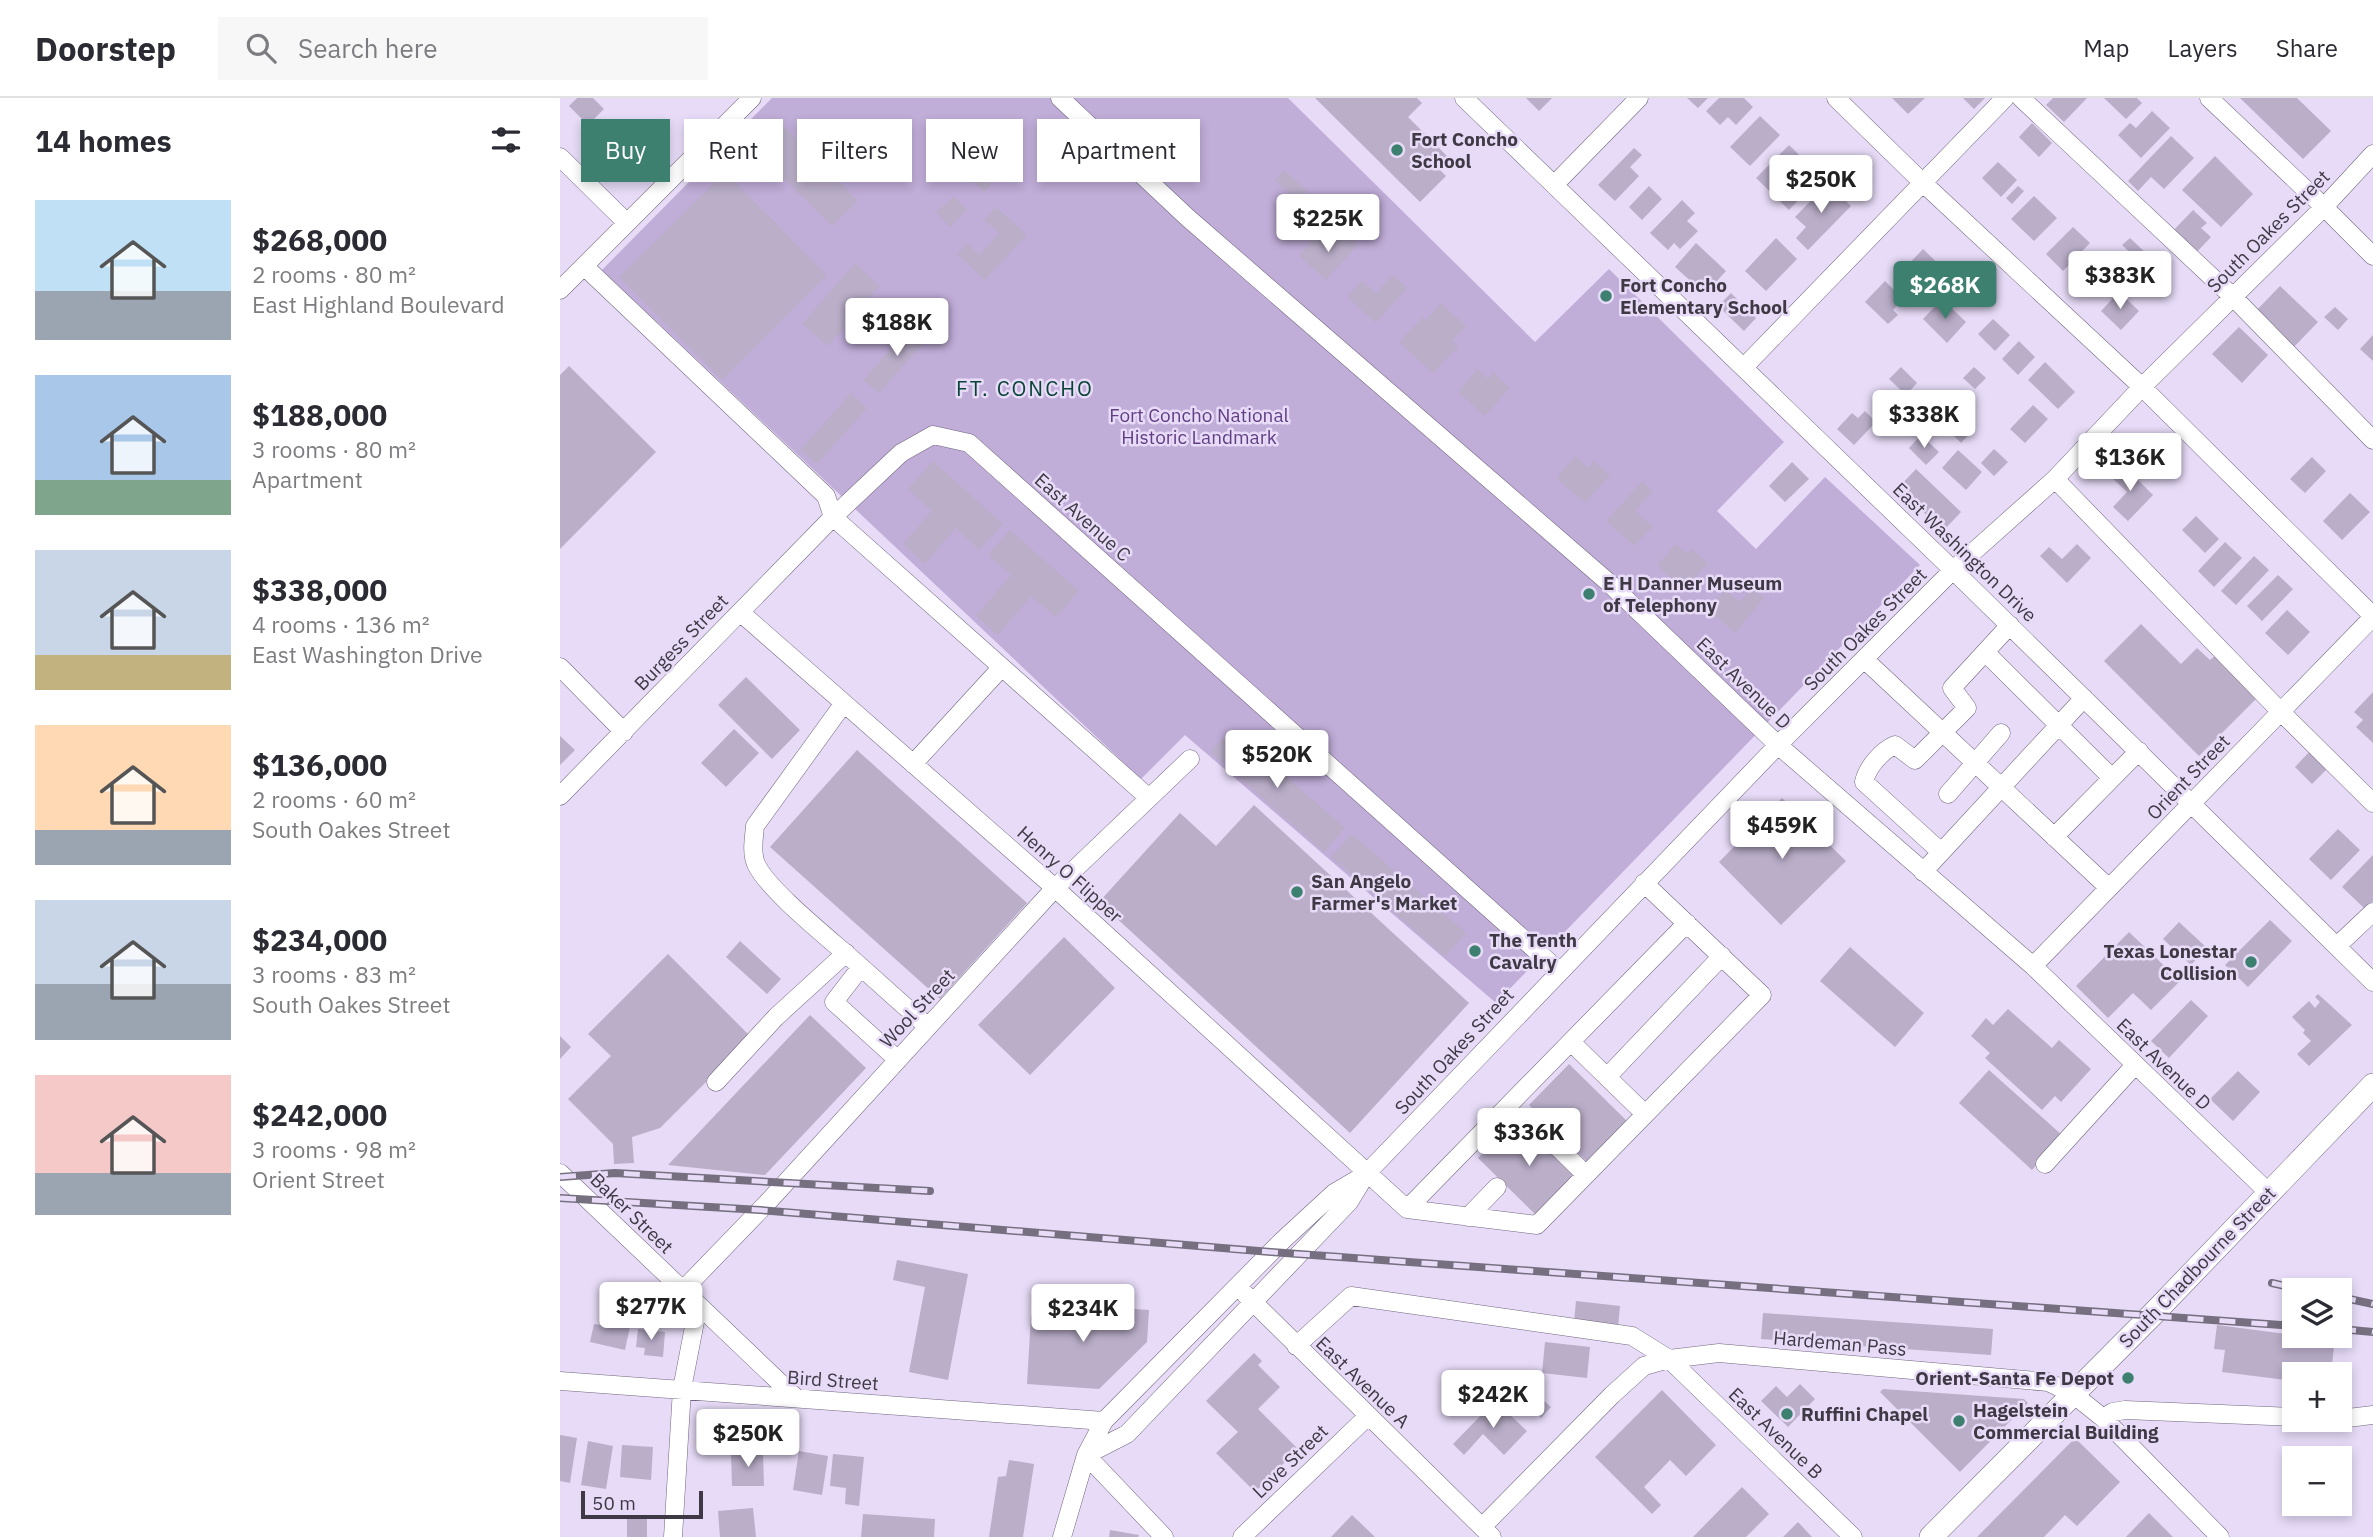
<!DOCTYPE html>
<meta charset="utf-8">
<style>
:root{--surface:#fff;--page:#f7f7f7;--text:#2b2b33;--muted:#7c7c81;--line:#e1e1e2;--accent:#3e8070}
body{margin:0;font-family:"IBM Plex Sans",sans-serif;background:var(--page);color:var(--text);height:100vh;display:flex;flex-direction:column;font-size:26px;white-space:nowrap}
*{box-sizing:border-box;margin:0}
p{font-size:23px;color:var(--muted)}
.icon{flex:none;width:38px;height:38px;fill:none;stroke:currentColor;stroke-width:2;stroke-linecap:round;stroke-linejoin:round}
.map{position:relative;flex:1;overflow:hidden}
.side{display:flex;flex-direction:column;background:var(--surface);width:560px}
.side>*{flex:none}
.top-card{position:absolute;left:21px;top:21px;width:665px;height:63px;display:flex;gap:14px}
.controls{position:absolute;left:1722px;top:1180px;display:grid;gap:14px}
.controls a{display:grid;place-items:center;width:70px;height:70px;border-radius:0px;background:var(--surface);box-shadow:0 4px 10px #0003;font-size:35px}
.scale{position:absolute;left:21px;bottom:18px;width:122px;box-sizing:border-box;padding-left:7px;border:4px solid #3e3944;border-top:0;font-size:19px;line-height:24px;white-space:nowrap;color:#3e3944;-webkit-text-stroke:5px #e7dbf7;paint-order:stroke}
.price{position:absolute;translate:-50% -60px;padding:0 16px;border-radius:7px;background:#fff;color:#222;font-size:23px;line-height:46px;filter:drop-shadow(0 2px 4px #0008)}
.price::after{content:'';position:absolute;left:50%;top:42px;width:21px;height:16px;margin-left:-10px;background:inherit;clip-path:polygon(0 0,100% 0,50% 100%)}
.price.on{background:var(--accent);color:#fff}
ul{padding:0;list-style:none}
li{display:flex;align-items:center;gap:21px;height:175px;padding:0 35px}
li span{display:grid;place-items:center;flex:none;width:196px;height:140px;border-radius:0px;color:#555}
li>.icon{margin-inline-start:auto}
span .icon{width:84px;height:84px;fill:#fffc;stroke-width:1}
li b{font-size:30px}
h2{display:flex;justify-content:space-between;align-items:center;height:84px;padding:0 35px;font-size:30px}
.chip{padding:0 24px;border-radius:0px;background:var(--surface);box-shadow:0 4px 10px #0003;font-size:24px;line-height:63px}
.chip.on{background:var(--accent);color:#fff}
header{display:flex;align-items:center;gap:42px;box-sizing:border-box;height:98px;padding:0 35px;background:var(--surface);border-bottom:2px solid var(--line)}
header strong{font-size:33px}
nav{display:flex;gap:38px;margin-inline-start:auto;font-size:24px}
.search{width:490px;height:63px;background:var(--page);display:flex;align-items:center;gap:18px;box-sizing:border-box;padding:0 24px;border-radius:0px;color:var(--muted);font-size:26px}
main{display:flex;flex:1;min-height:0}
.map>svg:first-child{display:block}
.green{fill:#c0add8}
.building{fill:#baaec9}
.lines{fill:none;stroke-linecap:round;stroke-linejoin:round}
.minor-casing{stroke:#71667e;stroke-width:19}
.major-casing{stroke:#71667e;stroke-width:24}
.minor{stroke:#fff;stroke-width:18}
.major{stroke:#fff;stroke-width:23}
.rail-casing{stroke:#766f80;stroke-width:8}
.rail{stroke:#e7dbf7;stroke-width:5;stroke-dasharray:16;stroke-linecap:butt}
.poi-dot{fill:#3e8070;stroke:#e7dbf7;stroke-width:2.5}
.labels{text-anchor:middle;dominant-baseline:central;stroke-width:5;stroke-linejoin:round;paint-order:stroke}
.poi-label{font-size:19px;font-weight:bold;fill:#3e3944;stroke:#e7dbf7;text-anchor:start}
.street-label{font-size:19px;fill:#3e3944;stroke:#e7dbf7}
.park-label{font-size:19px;fill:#613f84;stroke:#e7dbf7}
.neighbourhood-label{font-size:21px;letter-spacing:2px;fill:#0a4439;stroke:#e7dbf7}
</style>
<header>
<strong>Doorstep</strong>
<div class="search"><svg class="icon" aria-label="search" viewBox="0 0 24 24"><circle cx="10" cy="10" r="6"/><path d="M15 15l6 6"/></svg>Search here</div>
<nav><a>Map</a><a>Layers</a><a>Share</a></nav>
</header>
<main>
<section class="side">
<h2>14 homes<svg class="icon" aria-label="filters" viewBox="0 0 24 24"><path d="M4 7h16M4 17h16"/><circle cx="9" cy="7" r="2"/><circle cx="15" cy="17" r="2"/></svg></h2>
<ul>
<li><span style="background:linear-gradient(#bfe0f5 65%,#9aa5b1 0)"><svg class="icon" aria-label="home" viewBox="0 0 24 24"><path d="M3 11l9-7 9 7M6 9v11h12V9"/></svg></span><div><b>$268,000</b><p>2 rooms · 80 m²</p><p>East Highland Boulevard</p></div></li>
<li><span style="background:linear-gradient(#a9c7e8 75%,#7fa58c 0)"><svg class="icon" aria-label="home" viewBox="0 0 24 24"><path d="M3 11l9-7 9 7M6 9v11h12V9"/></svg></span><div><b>$188,000</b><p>3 rooms · 80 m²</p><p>Apartment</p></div></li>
<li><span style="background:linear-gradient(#c9d6e8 75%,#c2b280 0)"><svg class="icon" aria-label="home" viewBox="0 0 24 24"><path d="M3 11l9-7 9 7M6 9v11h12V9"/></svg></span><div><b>$338,000</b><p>4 rooms · 136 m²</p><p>East Washington Drive</p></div></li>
<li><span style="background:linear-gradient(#ffd9b3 75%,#9aa5b1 0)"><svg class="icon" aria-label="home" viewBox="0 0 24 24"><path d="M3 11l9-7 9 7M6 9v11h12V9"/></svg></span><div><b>$136,000</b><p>2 rooms · 60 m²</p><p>South Oakes Street</p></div></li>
<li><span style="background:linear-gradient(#c9d6e8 60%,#9aa5b1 0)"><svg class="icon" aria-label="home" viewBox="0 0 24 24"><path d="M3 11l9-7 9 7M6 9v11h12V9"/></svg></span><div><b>$234,000</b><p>3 rooms · 83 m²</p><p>South Oakes Street</p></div></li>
<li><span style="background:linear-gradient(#f6c9c9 70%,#9aa5b1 0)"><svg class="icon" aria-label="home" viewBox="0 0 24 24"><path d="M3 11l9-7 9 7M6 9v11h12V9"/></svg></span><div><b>$242,000</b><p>3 rooms · 98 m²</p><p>Orient Street</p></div></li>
</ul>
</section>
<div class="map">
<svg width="1813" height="1439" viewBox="0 0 1813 1439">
<rect width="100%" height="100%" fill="#e7dbf7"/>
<path class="green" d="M212,0H728L975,244L1049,171L1224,344L1157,413L1196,451L1265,379L1360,467L936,905L625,637L581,681L42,172Z"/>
<path class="building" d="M17,0H33L44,11L28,27L9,8Z
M755,0H857L862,5L848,19L890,61L880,72L886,78L860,104Z
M966,0H992L979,13Z
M1127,0H1148L1138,10Z
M1159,0H1184L1193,9L1176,27L1168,19L1160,27L1146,13Z
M1332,0H1365L1348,16Z
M1403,0H1425L1414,11Z
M1493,0H1527L1504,24L1486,7Z
M1544,0H1577L1582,5L1566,21Z
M1680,0H1737L1771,33L1743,61Z
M1592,13L1610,30L1581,60L1558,37L1570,25L1576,30Z
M213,18L298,103L272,128L194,51L208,37L201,30Z
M1200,18L1220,37L1190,68L1170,49Z
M1472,25L1492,45L1479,59L1459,39Z
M69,30L95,55L76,75L63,62L69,56L56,43Z
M1611,38L1634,60L1604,91L1591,79L1578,93L1568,83Z
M1229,47L1261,78L1229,112L1196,80Z
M1074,50L1082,57L1070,69L1079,78L1055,103L1038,87Z
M1655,58L1693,96L1661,129L1622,92Z
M1438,64L1457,82L1441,99L1422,80Z
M412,69L431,87L424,94L405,77Z
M724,72L748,93L739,104L715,83Z
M165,74L267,177L162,282L59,179Z
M1268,85L1291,108L1248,152L1236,140L1246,129L1235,119Z
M1089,88L1102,101L1082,122L1069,109Z
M1458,88L1464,93L1452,106L1446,100Z
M394,98L407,112L390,129L376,114Z
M1474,98L1497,120L1474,143L1451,121Z
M1122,102L1135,115L1127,123L1138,133L1120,151L1114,145L1108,152L1090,135Z
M436,109L467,137L425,182L397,156L407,145L419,157L439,135L424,122Z
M1633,112L1647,125L1641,130L1651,139L1633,158L1610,136Z
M1513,129L1530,145L1503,173L1486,156Z
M783,134L798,147L766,182L739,158L758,136L772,148Z
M1216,140L1237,161L1206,193L1185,173Z
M1570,140L1611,179L1595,196L1579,180L1573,186L1563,176L1577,161L1562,147Z
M1136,145L1166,173L1145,196L1115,169Z
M1363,151L1391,178L1374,195L1356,177L1350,183L1341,174Z
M295,165L320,188L268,248L242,226Z
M1542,167L1551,177L1539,190L1529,180Z
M833,177L847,190L816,225L787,199L802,183L816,195Z
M1325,183L1343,201L1333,212L1338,217L1328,226L1305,204Z
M1720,188L1758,224L1731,252L1693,216Z
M1559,194L1579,213L1561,232L1541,213Z
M1171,195L1196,220L1184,233L1158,208Z
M1382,201L1406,224L1387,245L1363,221Z
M881,205L906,228L892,243L898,249L873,275L839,244L863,219L866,222Z
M1775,209L1788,221L1778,232L1764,219Z
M1433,221L1450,237L1435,253L1418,236Z
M355,224L370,238L319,295L303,282Z
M1679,229L1708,257L1682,285L1652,256Z
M1813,237V263L1800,251Z
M1459,243L1475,259L1458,277L1442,261Z
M1485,264L1515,294L1498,311L1468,282Z
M9,268L96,354L0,451V277Z
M1341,269L1357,285L1346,297L1329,281Z
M1414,269L1426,280L1415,291L1403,280Z
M917,271L928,281L933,274L950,290L925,318L898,294Z
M291,295L307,310L257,366L240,352Z
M1473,307L1488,321L1465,345L1450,331Z
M1391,309L1414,331L1401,345L1378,322Z
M1305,313L1316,324L1294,347L1277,331L1292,315L1298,320Z
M1361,337L1379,354L1366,367L1349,350Z
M1434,351L1448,364L1434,378L1421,365Z
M1398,352L1422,374L1406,392L1382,370Z
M1015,358L1028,370L1034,363L1050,377L1025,405L996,380Z
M1752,359L1766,373L1745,395L1730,381Z
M373,363L443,426L419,452L396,430L365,466L343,446L372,413L348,391Z
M1232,364L1249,381L1225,404L1209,388Z
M1562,366L1593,397L1568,423L1553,409L1567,394L1550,378Z
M1356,371L1401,414L1383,433L1338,390Z
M1082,383L1093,393L1075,413L1093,428L1074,448L1046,423Z
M1790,395L1810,414L1782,442L1763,423Z
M1636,418L1659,441L1645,455L1622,432Z
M450,432L519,493L496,519L471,498L438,537L416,518L451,477L428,457Z
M1665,444L1682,460L1654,489L1638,473Z
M1116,446L1128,456L1132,451L1148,465L1124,492L1097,467Z
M1517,446L1531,460L1507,485L1480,458L1489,449L1502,461Z
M1694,458L1709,472L1676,507L1661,493Z
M1718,477L1733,491L1702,523L1687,508Z
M1192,490L1204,500L1175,535L1148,511L1165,492L1180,504Z
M1727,512L1750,534L1728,557L1705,535Z
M1581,526L1621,566L1637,550L1650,562L1656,557L1698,599L1639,658L1544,563Z
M186,579L240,632L212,661L158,607Z
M1813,594V645L1796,629L1803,622L1794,614Z
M671,630L785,730L764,754L650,654Z
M174,631L199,655L166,689L141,665Z
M0,638L15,652L0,667Z
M1752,651L1770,668L1752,686L1735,669Z
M297,652L467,805L380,901L210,749Z
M1222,700L1286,763L1221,827L1159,764Z
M694,707L909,905L790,1035L539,804L620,715L656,748Z
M1778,731L1800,752L1771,782L1749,761Z
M792,736L906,835L885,859L771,759Z
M1813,757V803L1805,811L1782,789Z
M1710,822L1732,843L1688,889L1665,867Z
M1619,824L1647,850L1631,867L1603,841Z
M1569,834L1620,883L1591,912L1573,895L1548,920L1516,888Z
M504,839L555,890L470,977L418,927Z
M180,843L221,881L207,896L166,859Z
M1290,849L1364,915L1335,949L1260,883Z
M108,856L191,939L100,1030L72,1039L74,1065L54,1066L53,1046L8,1001L51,958L28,936Z
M1758,896L1792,927L1749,968L1737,956L1751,943L1743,935L1745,932L1732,919L1749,903L1755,910L1760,904L1755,899Z
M1631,902L1648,918L1609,960L1591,943Z
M1448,911L1492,950L1499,942L1531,971L1501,1004L1495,998L1482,1012L1425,960L1430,955L1411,938L1426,920L1433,927Z
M250,917L306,970L205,1077L108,1067Z
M0,938L11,949L0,961Z
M1009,966L1070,1026L1030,1067L969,1007Z
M1429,972L1503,1038L1472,1072L1399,1005Z
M1678,973L1700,994L1673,1023L1650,1001Z
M958,1020L1020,1081L980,1121L918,1060Z
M337,1162L408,1176L388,1282L349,1274L365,1189L333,1182Z
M59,1187L77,1189L74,1203L57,1200Z
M1016,1203L1060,1208L1058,1229L1014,1224Z
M489,1205L589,1212L587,1244L539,1291L467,1286L471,1217L488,1218Z
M52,1215L72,1219L65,1252L30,1244L34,1226L48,1228Z
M1203,1215L1433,1231L1431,1257L1201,1241Z
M1657,1227L1786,1244L1785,1250L1774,1249L1771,1276H1734V1283L1662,1274L1665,1252L1654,1251Z
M78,1231L105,1234L103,1259L84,1257L85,1250L76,1249Z
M985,1244L1030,1249L1027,1280L982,1275Z
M694,1255L702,1263L698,1267L720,1289L698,1311L738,1351L695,1394L656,1355L678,1334L646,1303Z
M1240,1286L1255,1301L1228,1329L1201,1303L1216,1288L1227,1299Z
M971,1291L991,1309L981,1320L962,1301Z
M1323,1291L1464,1301L1468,1305L1400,1374L1320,1294Z
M1102,1292L1156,1347L1126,1378L1110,1362L1084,1389L1101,1407L1092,1416L1035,1359Z
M935,1303L967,1333L944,1357L923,1336L904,1357L893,1346Z
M0,1337L17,1340L10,1385L0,1383Z
M1515,1340L1560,1384L1517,1428L1505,1417L1484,1439H1417Z
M28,1343L53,1348L46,1391L21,1387Z
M62,1347L93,1349L91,1382L60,1379Z
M239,1353L268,1358L262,1397L233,1392Z
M171,1354H203L204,1388H172Z
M273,1356L304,1359L299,1408L285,1406L286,1390L270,1388Z
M449,1362L474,1366L463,1439H429L438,1379L446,1378Z
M1734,1383V1401L1726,1392Z
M1182,1389L1209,1416L1186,1439H1133Z
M193,1410L196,1439H160L158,1413Z
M1589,1415L1613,1439H1566Z
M303,1416L375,1421L374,1439H301Z
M792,1417L815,1439H771Z
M67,1418H87V1439H67Z
M1238,1424L1252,1439H1223Z
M550,1432L579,1437L578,1439H549Z"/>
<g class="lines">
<defs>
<path id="minor" d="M500,0L628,120L1048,484L1218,647L1473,868L1708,1094
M904,0L1393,472L1813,884
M1276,0L1362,84L1582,289L1813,518
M1461,0L1673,199L1813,342
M1649,0L1764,109L1813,158
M0,59L66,124
M994,87L1079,0
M24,168L266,398L273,419L589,700
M0,192L192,0
M1184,269L1445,0
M1495,381L1721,614L1813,705
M180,514L495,790L847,1111L977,1127L1202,897L1084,785
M1425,554L1552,680
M1304,561L1549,790
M0,569L64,634
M284,605L195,728C194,740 191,754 196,766C208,793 276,846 301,869
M353,666L441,570
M1388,696L1441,635
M0,698L273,419L341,355L373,337L409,345L999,873
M1494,739L1579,653
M1381,754L1304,684C1307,670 1321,653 1335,647L1355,662L1407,610L1392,590L1450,527
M1363,774L1524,600
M1777,848L1813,814
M1473,868L1813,519
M1011,944L1085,1016
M338,962L274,904L301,869L368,929
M1047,979L1162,858
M156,984L216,919L286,855
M974,1026L1026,1077
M1485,1066L1575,967
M0,1075L236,1300
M847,1111L1127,825
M908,1119L937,1089
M122,1193L207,1105L495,790L630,661
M685,1196L932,1439
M736,1248L791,1198L1072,1238L1109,1261L1293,1439
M0,1283L544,1323
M1543,1320L1553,1314L1565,1312L1734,1319
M1780,1321L1813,1317
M526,1357L567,1336L789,1104L806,1076L1218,647L1393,472L1495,381L1582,289L1764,109L1813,56
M526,1357L604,1439
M922,1429L1052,1297L1084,1268L1109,1261L1159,1255L1488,1284L1513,1296L1543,1320L1660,1439
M113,1439L122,1291L138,1208
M502,1439L526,1357L544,1323L723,1142L774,1095L803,1078
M682,1439L808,1318"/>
<path id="major" d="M1371,1439L1592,1217L1813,987"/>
</defs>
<use href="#minor" class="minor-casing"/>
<use href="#major" class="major-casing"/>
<use href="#minor" class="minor"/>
<use href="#major" class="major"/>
<defs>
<path id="rail" d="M0,1079L55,1075L370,1093
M0,1100L200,1112L711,1154L1734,1228
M1712,1185L1743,1192
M1780,1199L1813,1206
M1780,1231L1813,1234"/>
</defs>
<use href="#rail" class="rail-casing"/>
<use href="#rail" class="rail"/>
</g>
<g class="poi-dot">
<circle cx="837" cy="52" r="7"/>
<circle cx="1046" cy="198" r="7"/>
<circle cx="1029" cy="496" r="7"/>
<circle cx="737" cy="794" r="7"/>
<circle cx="915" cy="853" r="7"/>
<circle cx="1691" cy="864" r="7"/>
<circle cx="1568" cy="1280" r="7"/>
<circle cx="1227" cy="1316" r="7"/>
<circle cx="1399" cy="1323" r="7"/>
</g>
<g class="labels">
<g class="poi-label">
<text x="851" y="41">Fort Concho<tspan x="851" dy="22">School</tspan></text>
<text x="1060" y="187">Fort Concho<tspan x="1060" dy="22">Elementary School</tspan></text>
<text x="1043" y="485">E H Danner Museum<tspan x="1043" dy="22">of Telephony</tspan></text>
<text x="751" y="783">San Angelo<tspan x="751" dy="22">Farmer's Market</tspan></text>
<text x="929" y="842">The Tenth<tspan x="929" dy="22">Cavalry</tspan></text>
<text x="1677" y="853" text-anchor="end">Texas Lonestar<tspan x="1677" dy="22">Collision</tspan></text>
<text x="1554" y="1280" text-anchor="end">Orient-Santa Fe Depot</text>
<text x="1413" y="1312">Hagelstein<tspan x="1413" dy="22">Commercial Building</tspan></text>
<text x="1241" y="1316">Ruffini Chapel</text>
</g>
<g class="street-label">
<text transform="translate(1708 133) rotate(-45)">South Oakes Street</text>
<text transform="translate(523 419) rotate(42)">East Avenue C</text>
<text transform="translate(1405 454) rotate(44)">East Washington Drive</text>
<text transform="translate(1305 531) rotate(-45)">South Oakes Street</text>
<text transform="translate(121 544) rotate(-46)">Burgess Street</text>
<text transform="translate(1184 585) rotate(44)">East Avenue D</text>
<text transform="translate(1628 679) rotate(-46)">Orient Street</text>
<text transform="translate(510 776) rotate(42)">Henry O Flipper</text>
<text transform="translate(357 910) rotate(-47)">Wool Street</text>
<text transform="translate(894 953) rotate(-47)">South Oakes Street</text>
<text transform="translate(1604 966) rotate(44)">East Avenue D</text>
<text transform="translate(72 1115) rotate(44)">Baker Street</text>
<text transform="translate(1637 1169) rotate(-46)">South Chadbourne Street</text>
<text transform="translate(1280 1245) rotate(5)">Hardeman Pass</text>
<text transform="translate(273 1282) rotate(4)">Bird Street</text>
<text transform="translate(803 1284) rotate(44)">East Avenue A</text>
<text transform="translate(1216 1335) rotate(44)">East Avenue B</text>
<text transform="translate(730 1363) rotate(-44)">Love Street</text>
</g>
<g class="park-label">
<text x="639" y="317">Fort Concho National<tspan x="639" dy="22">Historic Landmark</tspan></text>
</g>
<g class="neighbourhood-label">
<text x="465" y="290">FT. CONCHO</text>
</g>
</g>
</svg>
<div class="controls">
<a><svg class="icon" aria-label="layers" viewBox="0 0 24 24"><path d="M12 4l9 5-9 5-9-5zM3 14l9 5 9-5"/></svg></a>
<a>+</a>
<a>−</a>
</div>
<div class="scale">50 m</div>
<b class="price" style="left:1261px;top:117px">$250K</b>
<b class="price" style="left:768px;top:156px">$225K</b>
<b class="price" style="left:1560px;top:213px">$383K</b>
<b class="price on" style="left:1385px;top:223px">$268K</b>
<b class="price" style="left:337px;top:260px">$188K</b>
<b class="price" style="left:1364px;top:352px">$338K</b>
<b class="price" style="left:1570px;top:395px">$136K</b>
<b class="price" style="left:717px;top:692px">$520K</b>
<b class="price" style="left:1222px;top:763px">$459K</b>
<b class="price" style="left:969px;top:1070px">$336K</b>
<b class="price" style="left:91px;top:1244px">$277K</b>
<b class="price" style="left:523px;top:1246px">$234K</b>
<b class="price" style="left:933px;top:1332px">$242K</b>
<b class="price" style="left:188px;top:1371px">$250K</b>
<div class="top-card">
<a class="chip on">Buy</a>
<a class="chip">Rent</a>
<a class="chip">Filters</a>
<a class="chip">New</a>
<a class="chip">Apartment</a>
</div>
</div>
</main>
